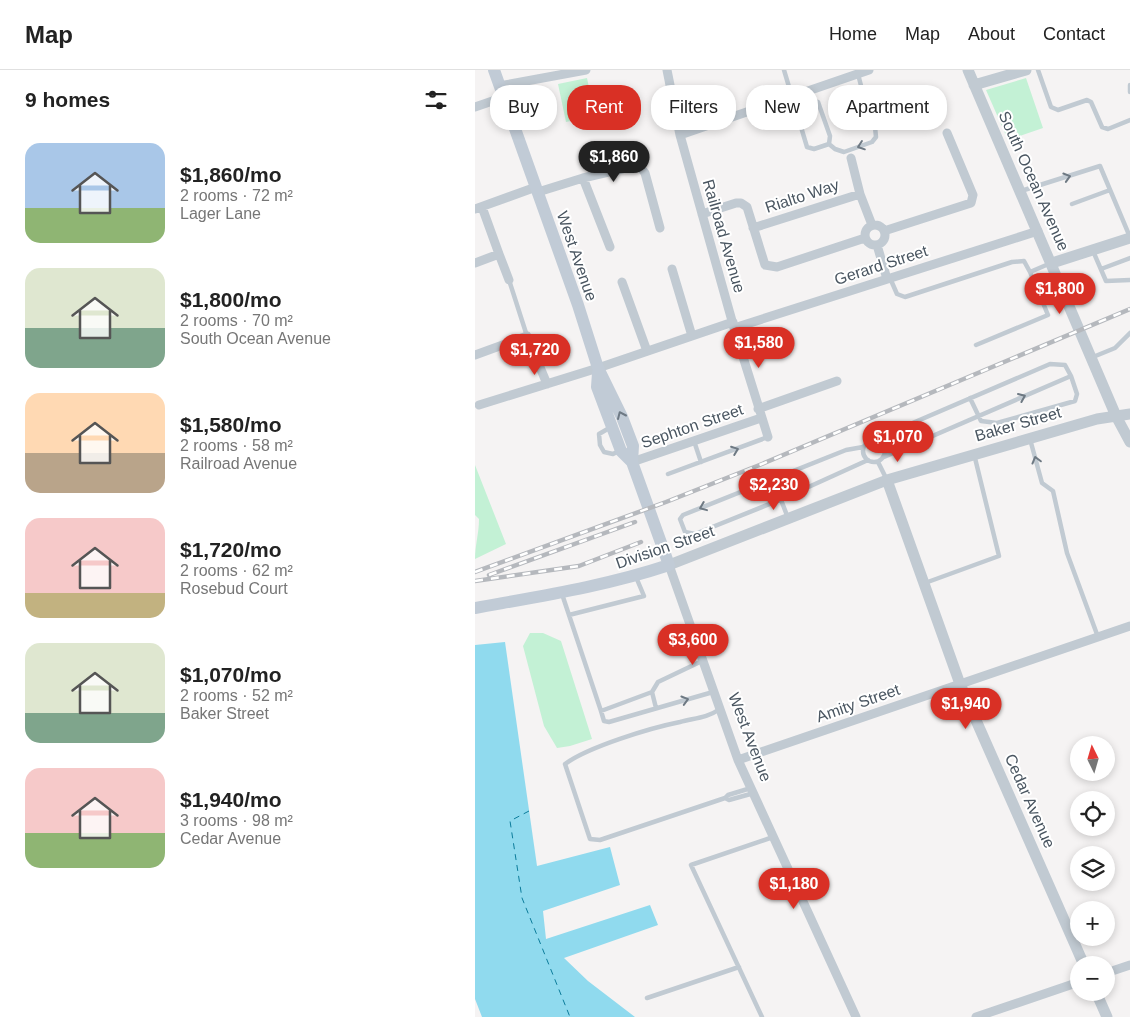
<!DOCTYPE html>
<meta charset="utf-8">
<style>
:root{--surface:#fff;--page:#f6f6f6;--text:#222;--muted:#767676;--line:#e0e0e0;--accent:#d93025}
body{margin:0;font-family:Helvetica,sans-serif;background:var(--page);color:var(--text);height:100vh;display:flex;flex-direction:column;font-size:19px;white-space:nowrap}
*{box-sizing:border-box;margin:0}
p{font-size:16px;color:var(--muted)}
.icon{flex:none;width:28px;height:28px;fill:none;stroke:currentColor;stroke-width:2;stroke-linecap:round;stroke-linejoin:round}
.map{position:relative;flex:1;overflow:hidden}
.panel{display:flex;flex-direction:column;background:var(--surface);width:475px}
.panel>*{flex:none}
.hud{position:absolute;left:15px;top:15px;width:475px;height:45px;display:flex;gap:10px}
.needle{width:32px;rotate:355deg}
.fabs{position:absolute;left:595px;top:666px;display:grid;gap:10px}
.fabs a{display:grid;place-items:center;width:45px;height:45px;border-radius:50%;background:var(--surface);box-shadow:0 2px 8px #0003;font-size:25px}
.price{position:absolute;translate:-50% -42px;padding:0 11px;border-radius:18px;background:var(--accent);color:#fff;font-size:16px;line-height:32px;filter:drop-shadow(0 1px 2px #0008)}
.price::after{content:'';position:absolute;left:50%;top:30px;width:15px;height:11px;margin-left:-8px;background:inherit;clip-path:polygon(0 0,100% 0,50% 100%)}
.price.on{background:#222;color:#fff}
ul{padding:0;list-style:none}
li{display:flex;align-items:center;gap:15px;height:125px;padding:0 25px}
li span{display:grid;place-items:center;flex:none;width:140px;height:100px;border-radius:15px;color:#555}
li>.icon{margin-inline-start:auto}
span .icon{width:60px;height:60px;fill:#fffc;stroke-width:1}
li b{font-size:21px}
h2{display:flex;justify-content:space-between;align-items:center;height:60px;padding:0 25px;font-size:21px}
.tag{padding:0 18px;border-radius:20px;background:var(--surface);box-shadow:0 2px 8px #0003;font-size:18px;line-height:45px}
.tag.on{background:var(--accent);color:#fff}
header{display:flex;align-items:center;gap:30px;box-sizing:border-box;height:70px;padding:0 25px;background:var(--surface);border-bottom:1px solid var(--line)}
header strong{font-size:24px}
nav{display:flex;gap:28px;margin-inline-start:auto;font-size:18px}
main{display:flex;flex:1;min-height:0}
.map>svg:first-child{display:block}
.green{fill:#c3f1d5}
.water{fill:#90daee}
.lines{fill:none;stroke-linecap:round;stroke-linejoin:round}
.ferry{stroke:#0c7c9b;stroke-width:1;stroke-dasharray:6 5;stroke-linecap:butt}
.service{stroke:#c1cad2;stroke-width:4.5}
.minor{stroke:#c1cad2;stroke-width:9}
.tertiary{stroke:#c1cad2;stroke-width:11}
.secondary{stroke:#c1cbd6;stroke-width:12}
.rail-casing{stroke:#b5b8bd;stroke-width:4.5}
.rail{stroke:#fff;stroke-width:2.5;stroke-dasharray:8;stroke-linecap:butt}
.oneway{stroke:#6e7983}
.oneway2{stroke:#6e7984}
.labels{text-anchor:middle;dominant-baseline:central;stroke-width:4;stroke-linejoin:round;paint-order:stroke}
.street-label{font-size:16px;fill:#4a5661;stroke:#fff}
</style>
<header>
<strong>Map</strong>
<nav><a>Home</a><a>Map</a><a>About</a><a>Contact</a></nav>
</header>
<main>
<section class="panel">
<h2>9 homes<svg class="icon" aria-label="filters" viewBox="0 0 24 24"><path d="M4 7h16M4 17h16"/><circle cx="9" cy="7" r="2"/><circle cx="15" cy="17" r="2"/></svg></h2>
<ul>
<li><span style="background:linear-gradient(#a9c7e8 65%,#8fb573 0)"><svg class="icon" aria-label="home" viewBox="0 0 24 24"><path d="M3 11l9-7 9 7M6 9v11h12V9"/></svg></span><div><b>$1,860/mo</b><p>2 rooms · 72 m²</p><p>Lager Lane</p></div></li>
<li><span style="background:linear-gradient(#dfe7d0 60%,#7fa58c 0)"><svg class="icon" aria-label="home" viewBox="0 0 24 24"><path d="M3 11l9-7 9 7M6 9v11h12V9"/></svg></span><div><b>$1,800/mo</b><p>2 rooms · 70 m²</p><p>South Ocean Avenue</p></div></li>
<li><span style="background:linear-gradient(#ffd9b3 60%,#b9a48a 0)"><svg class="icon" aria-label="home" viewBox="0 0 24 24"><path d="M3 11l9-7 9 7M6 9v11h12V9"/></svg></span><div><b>$1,580/mo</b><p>2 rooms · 58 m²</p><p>Railroad Avenue</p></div></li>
<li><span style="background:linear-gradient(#f6c9c9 75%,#c2b280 0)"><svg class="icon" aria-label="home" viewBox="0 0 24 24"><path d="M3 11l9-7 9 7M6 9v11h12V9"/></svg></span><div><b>$1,720/mo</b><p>2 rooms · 62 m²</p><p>Rosebud Court</p></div></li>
<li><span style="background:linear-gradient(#dfe7d0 70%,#7fa58c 0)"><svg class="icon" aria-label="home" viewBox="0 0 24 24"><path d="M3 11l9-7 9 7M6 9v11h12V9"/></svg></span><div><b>$1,070/mo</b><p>2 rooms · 52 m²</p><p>Baker Street</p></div></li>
<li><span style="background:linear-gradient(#f6c9c9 65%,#8fb573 0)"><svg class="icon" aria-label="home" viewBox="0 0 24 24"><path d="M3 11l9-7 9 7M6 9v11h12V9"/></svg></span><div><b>$1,940/mo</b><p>3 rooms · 98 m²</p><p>Cedar Avenue</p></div></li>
</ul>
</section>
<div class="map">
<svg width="655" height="947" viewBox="0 0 655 947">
<rect width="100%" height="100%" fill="#f5f3f3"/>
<path class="green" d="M112,8L120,46L91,52L83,14Z
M551,8L568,58L533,70L511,20Z
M0,395L31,474L0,489C0,475 4,463 4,449L0,445Z
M55,563H68L86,571L117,669L95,676L82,678L69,656L48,576Z"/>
<path class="water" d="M30,572L62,796L135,777L145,815L68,841L71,869L175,835L183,855L89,888L113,911L160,947H7L0,929V575Z"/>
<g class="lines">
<path class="ferry" d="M54,741L35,751L47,828L95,947"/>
<path class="service" d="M309,0L332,77L339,79L354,74L355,66L343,32L336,31L319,37
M563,0L576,37L583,40L612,30L616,32L627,57L633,59L655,50
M655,15V22
M354,74L360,79L369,82L397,72L401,67L400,57L392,39L383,4
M546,121L625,96L655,167
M597,134L635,120
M618,181L631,211L655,210
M626,199L655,188
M415,208L422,224L430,227L537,192L549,191L555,202L576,193
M34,210L52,266
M501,275L573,245L555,202
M618,287L640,278L655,263
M495,328L506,351L522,353L600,331L602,324L596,306
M136,357L124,364L125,375L129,382L138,384L144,381
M555,369L567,413L578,421L592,483L623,567
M388 381a11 11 0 1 1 22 0a11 11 0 1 1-22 0Z
M219,371L226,392
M404,371L412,364L575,294L590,295L596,306L409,387
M388,377L371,380L208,445L205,449L210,462L220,464L307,429L393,390
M403,392L411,408
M193,404L293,367
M298,409L313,448
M450,513L524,486L499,384
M87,524L94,545L169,526L161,507
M94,545L126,641L177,622L183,612L227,591
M177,622L181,638
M245,639C232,648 220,648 205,652C175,658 113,677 90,694L115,769L125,770L250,728L253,725L276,718
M126,641L129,651L134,652L238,622
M250,728L254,730L279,723
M172,928L264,897
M287,947L216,795L298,767"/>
<path class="minor" d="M192,0L205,65L259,258L293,367
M24,16L111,0
M0,37L29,27
M205,65L394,0
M376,88L385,124L397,155
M108,108L135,177
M63,122L108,108L159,96L166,98L170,103L185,158
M0,139L61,117
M227,144L261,133H266L272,137L290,195L302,197L390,168
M390 165a10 10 0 1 1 20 0a10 10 0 1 1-20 0Z
M278,158L385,124
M409,161L496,133L498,125L472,63
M402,175L412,209
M24,184L34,210
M0,193L24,184L7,137
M197,199L217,266
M147,212L172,281
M259,258L563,161
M0,285L52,266L72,314
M4,335L123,298L258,252
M283,339L362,311
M157,392L286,348
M194,495L263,690L381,947
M263,690L655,556
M631,903L655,895
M501,947L604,912"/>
<path class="tertiary" d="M493,0L641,346L655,372
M499,15L551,0
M577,193L655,168
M412,410L485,614L609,895
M194,495L412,410L622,349L655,344
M621,922L632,947"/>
<path class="secondary" d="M123,303L122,317L146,381L157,392
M0,538C66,526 131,516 194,495L157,392L158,376L147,347L123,298L103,235L19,0"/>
<defs>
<path id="rail" d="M0,502L191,432L287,394L655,239
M14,505L160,452
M0,511L104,496L166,472"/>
</defs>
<use href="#rail" class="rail-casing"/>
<use href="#rail" class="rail"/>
</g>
<defs><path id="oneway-chevron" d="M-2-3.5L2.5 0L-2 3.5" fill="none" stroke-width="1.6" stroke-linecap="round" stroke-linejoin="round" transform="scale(1.25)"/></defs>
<g class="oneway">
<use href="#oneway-chevron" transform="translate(386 76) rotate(161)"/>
<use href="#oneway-chevron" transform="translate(592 107) rotate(-17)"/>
<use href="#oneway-chevron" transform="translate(547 327) rotate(-23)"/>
<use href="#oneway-chevron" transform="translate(260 380) rotate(-21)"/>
<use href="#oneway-chevron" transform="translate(561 390) rotate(-105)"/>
<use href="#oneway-chevron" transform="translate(228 437) rotate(158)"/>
<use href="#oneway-chevron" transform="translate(210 630) rotate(-16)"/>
</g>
<use class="oneway2" href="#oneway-chevron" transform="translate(146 345) rotate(-114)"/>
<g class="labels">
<g class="street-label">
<text transform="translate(559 111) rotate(66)">South Ocean Avenue</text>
<text transform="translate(327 126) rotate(-18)">Rialto Way</text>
<text transform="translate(249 166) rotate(74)">Railroad Avenue</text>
<text transform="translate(102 186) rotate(71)">West Avenue</text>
<text transform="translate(406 195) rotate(-18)">Gerard Street</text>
<text transform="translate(543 354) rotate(-16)">Baker Street</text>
<text transform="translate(217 356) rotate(-19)">Sephton Street</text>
<text transform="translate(190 477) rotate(-19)">Division Street</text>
<text transform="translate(383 633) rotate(-19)">Amity Street</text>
<text transform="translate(275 667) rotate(69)">West Avenue</text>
<text transform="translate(555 731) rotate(66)">Cedar Avenue</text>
</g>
</g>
</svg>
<div class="fabs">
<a><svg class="needle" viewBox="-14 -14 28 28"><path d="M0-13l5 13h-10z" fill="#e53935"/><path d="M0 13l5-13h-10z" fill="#767676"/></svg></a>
<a><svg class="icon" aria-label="locate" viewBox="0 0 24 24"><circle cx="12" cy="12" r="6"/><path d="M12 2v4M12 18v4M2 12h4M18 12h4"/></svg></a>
<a><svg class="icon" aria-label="layers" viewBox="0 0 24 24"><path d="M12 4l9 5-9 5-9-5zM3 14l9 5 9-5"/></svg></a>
<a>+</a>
<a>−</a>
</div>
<b class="price on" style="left:139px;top:113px">$1,860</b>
<b class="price" style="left:585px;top:245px">$1,800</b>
<b class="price" style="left:284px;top:299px">$1,580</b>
<b class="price" style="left:60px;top:306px">$1,720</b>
<b class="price" style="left:423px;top:393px">$1,070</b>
<b class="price" style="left:299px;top:441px">$2,230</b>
<b class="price" style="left:218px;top:596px">$3,600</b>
<b class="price" style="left:491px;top:660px">$1,940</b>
<b class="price" style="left:319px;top:840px">$1,180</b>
<div class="hud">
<a class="tag">Buy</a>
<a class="tag on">Rent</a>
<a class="tag">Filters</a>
<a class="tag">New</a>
<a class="tag">Apartment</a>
</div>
</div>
</main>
